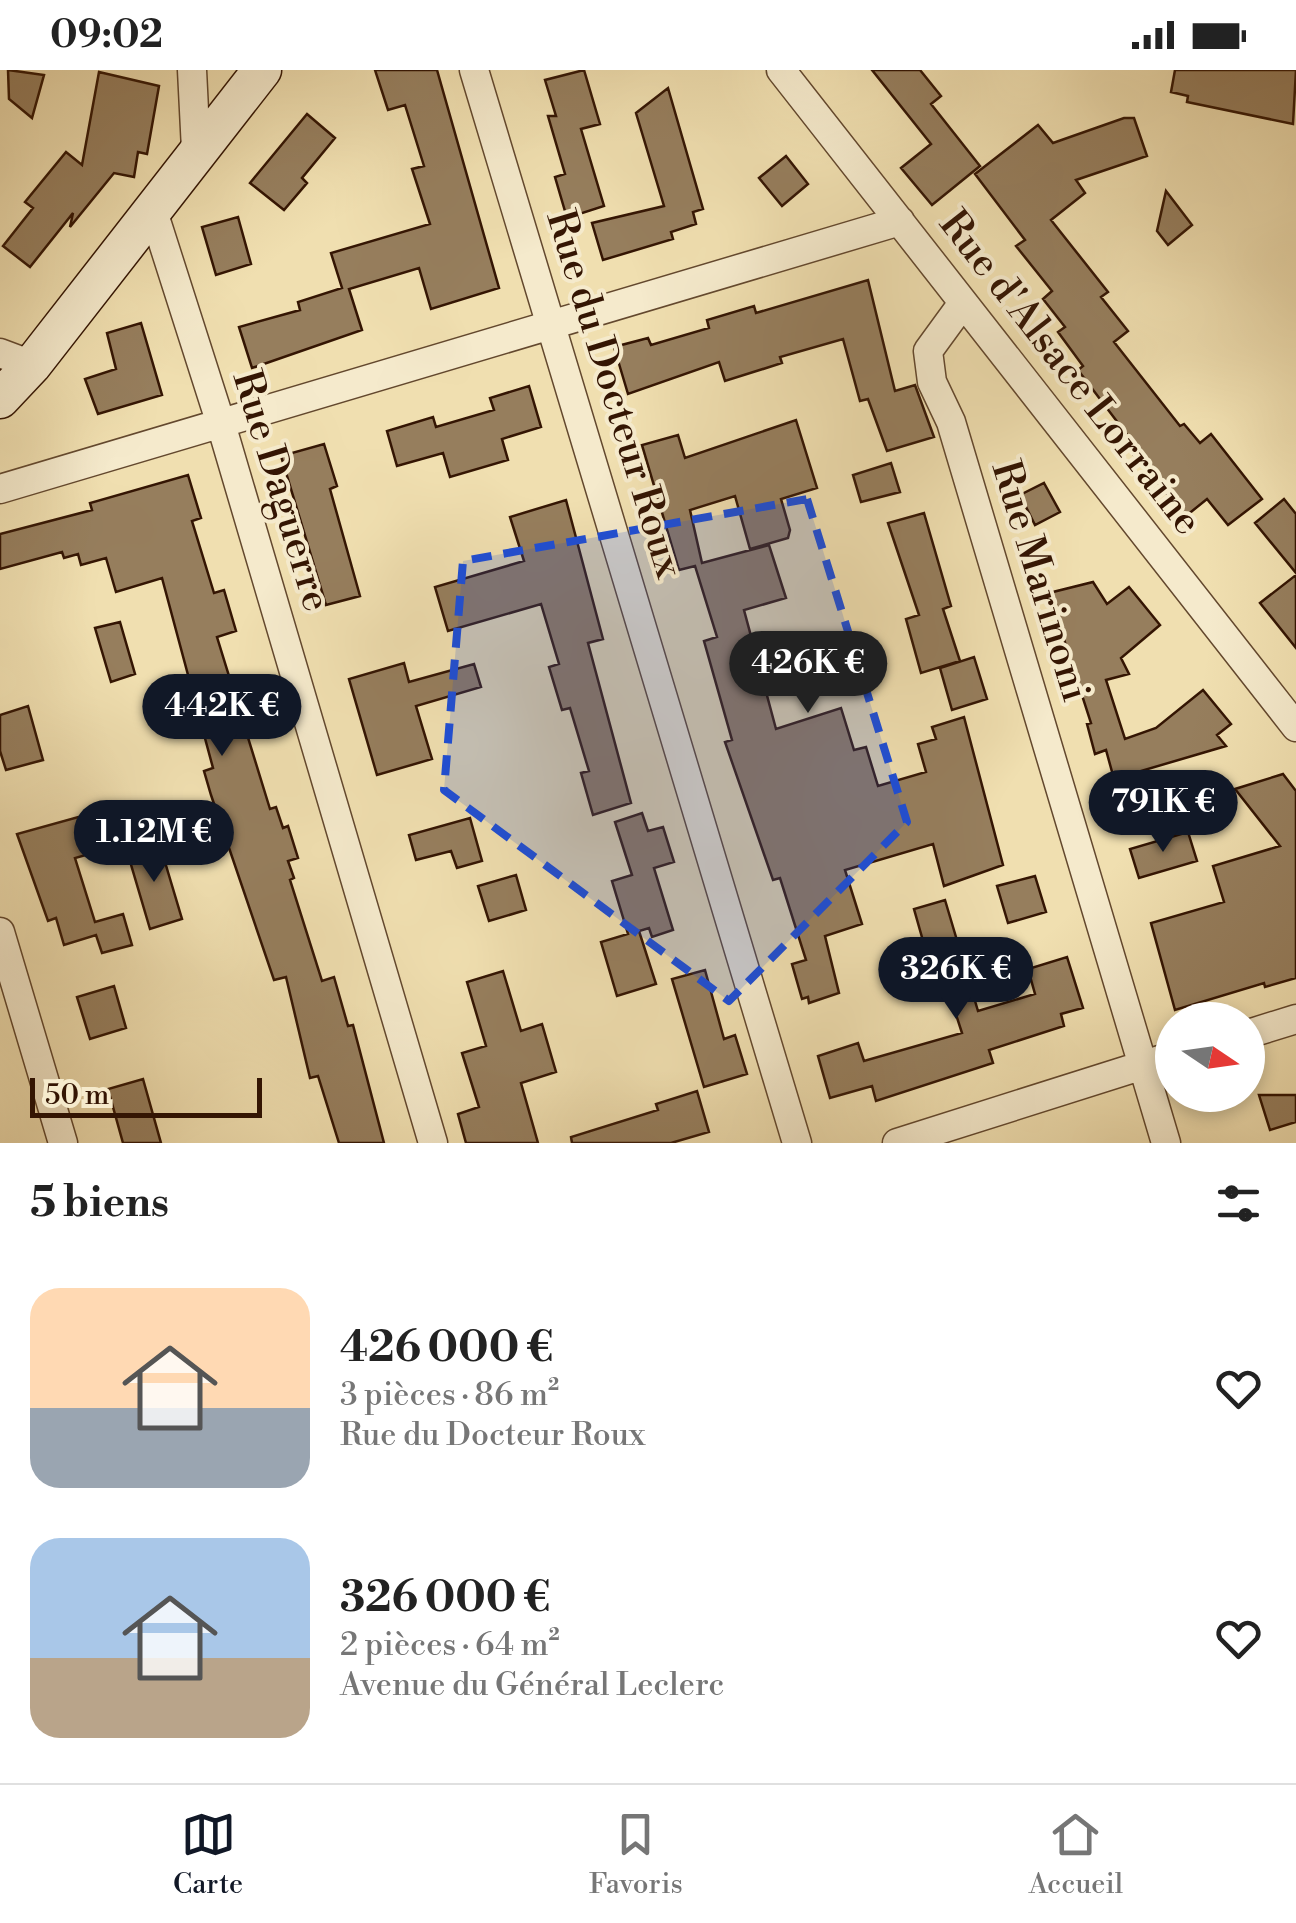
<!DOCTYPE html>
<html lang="fr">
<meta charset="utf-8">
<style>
:root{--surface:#fff;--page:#f6f6f6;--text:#222;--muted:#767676;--line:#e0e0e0;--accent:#111827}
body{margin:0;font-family:"Libre Bodoni",serif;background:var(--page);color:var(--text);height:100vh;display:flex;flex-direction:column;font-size:38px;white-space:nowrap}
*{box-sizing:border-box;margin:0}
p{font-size:32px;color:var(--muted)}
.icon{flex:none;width:55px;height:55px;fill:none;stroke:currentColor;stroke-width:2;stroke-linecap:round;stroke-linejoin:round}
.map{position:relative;height:1073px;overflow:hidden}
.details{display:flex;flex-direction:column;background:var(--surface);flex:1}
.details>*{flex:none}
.needle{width:65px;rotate:103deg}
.controls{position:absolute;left:1155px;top:932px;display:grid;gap:20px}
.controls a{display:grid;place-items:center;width:110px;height:110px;border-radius:50%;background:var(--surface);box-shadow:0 5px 15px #0003;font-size:50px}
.scale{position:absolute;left:30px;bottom:25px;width:232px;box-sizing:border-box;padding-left:10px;border:5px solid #341503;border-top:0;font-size:28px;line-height:35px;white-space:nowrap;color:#341503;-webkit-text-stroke:8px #f5eacc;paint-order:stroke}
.price{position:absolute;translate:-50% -85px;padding:0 22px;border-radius:35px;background:var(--accent);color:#fff;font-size:32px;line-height:65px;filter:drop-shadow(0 2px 5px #0008)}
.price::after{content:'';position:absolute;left:50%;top:60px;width:30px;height:22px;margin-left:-15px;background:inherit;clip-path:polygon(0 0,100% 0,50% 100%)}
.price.selected{background:#222;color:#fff}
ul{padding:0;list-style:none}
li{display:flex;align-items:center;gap:30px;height:250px;padding:0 30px}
li span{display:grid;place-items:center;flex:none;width:280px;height:200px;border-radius:30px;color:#555}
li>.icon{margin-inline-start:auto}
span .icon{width:120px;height:120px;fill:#fffc;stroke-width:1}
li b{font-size:42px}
h2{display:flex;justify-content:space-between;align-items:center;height:120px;padding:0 30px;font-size:42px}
.status{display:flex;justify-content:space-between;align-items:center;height:70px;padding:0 50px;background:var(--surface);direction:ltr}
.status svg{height:28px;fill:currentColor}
.tabs{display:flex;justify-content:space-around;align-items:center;height:140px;border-top:2px solid var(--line);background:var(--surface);font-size:28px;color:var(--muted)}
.tabs a{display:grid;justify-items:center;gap:5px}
.tabs .selected{color:var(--accent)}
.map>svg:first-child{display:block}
.building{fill:#967e5d;stroke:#341503;stroke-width:2.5}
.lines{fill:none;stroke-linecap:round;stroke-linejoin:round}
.street-casing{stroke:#63482e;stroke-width:31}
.secondary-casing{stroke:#341503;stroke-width:41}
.street{stroke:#f5eacc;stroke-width:28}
.secondary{stroke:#f5eacc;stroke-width:38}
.marked{fill:#1d4ed8;fill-opacity:0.2;stroke:#1d4ed8;stroke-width:8;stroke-dasharray:20 12;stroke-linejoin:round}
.labels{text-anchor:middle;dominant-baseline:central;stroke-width:8;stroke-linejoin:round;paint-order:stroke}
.street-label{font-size:40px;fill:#341503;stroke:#f5eacc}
</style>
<div class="status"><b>09:02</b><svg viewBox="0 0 49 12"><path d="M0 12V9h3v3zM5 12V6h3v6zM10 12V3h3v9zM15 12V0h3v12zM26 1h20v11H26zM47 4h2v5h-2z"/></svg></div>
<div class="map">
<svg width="1296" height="1073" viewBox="0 0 1296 1073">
<rect width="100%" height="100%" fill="#f0dfb0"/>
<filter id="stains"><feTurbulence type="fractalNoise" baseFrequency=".002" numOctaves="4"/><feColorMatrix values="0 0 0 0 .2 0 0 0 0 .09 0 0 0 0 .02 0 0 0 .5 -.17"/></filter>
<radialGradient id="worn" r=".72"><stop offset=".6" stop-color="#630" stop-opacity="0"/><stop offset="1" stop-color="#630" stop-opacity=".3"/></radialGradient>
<path class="building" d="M8,0L44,5L32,48L9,29Z
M375,0H437L499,218L431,239L419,198L349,219L362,260L252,298L239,257L300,240L298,232L342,218L331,183L430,154L412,99L424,96L405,35L388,40Z
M584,0L600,54L581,59L604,136L567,148L555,107L565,104L548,46H556L545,10Z
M872,0H920L941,26L931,34L980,96L932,135L901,98L931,74Z
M1175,0H1296L1293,54L1187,32L1188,26L1171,22Z
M99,2L159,16L147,84L138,82L134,107L114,103L70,157L73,143L30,197L3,176L33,138L25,132L66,82L82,95Z
M668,18L703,139L693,142L696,154L671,162L673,169L603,190L592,153L664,136L636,43Z
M307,44L335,68L302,108L307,113L284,140L250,113Z
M1124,48H1134L1147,86L1076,110L1085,123L1051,150L1108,222L1101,227L1128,261L1114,272L1180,356L1184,354L1200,373L1211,364L1262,429L1228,455L1207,429L1186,446L1125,375L1131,370L1078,300L1083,296L1058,262L1065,257L1043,229L1052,221L1016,176L1025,170L975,104L1038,55L1053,73Z
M786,86L808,114L782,136L759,108Z
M1166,121L1192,155L1168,175L1157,161Z
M238,147L251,194L216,205L202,157Z
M868,210L895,321L915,315L934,367L887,381L868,329L860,331L843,269L780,287L782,293L725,311L719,292L628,324L614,277L648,268L651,275L709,258L707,250L754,236L756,243Z
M141,253L162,325L98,344L85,309L116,299L107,263Z
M529,316L541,357L502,369L508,390L450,407L443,383L397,396L387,361L433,347L436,357L494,340L490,328Z
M796,350L817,418L781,429L790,460L788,468L750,479L735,426L690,440L702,493L769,475L786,528L744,540L776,659L841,638L854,680L866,677L878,716L926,702L918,674L936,669L932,657L964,647L1003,795L944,816L933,774L845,800L862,854L825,866L839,923L809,933L808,927L802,929L792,894L806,890L780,808L773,810L725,672L732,670L704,571L717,567L695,496L679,500L642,375L678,365L685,388Z
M324,374L337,416L330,419L360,526L326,535L281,386Z
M891,393L900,422L861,432L853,405Z
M188,405L201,448L192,451L214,523L224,520L236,561L217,567L270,739L276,737L283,758L288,756L298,788L288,791L294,808L290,810L322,911L334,907L348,956L353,955L384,1073H339L318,1006L310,1008L286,907L274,910L211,725L204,701L213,698L162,508L116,522L106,488L81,495L78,484L64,488L62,482L0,499V464L92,440L90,433Z
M1044,413L1060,442L1035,455L1020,425Z
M1284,429L1296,444V503L1255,453Z
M566,430L603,569L588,573L631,733L593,745L581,703L589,701L570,638L562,640L549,597L559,594L541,534L448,561L435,517L524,491L510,447Z
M924,443L951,536L943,539L960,591L921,603L906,549L919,545L888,453Z
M1296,505V578L1260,533Z
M1093,512L1107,534L1129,517L1160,555L1121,588L1129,604L1106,610L1125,669L1156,658L1203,620L1231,654L1217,665L1226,676L1114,709L1106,680L1095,684L1087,654L1091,653L1049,523Z
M120,552L135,604L111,612L95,558Z
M974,587L987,629L952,640L940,598Z
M404,593L409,612L474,594L481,617L416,636L432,689L377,705L349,609Z
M28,636L43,690L6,700L0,681V645Z
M1283,704L1296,721V908L1265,917L1264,913L1175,940L1151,853L1224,832L1213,796L1280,776L1235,719Z
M642,743L648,761L663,757L674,792L654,798L673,860L652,867L649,858L639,861L656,914L617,926L601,872L628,864L612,811L632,805L615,752Z
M82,746L93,783L75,788L95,852L123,844L132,875L102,883L96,865L64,875L56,848L48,851L17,764Z
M470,748L482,791L457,798L451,781L416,790L409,765Z
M1188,762L1197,791L1139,808L1130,779Z
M159,772L182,849L150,859L127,781Z
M516,805L526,840L489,851L478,816Z
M1035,806L1046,842L1008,853L997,816Z
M945,830L978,941L1035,924L1028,899L1067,887L1083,938L1061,944L1064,956L989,980L993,993L876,1031L872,1016L830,1028L818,986L858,973L864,991L962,963L938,889L929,892L914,839Z
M705,900L724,969L735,965L747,1004L704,1017L672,909Z
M503,901L521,961L542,954L556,1002L521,1013L538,1073H466L458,1044L479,1037L462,983L486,976L467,912Z
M114,916L126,958L90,969L77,927Z
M143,1009L161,1073H123L108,1019Z
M697,1021L709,1062L671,1073H572L571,1067L658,1040L656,1034Z
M1259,1025H1296V1052L1270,1060Z"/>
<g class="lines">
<defs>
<path id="street" d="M192,0L196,80
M474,0L797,1073
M781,0L1296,657
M152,138L221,354L433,1073
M963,233L928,281L932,312L951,352L1166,1073
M0,283L32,295
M0,419L900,151
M0,862L63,1073
M1248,964L1296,949
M897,1073L1172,986"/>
<path id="secondary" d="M0,329L32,295L262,0"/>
</defs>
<use href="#street" class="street-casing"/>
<use href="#secondary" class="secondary-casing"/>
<use href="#street" class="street"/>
<use href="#secondary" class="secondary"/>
</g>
<path class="marked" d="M807,429L907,752L729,931L444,720L463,491Z"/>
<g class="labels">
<g class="street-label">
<text transform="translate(1070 303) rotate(52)">Rue d'Alsace Lorraine</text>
<text transform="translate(614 324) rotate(73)">Rue du Docteur Roux</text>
<text transform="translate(281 421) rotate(73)">Rue Daguerre</text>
<text transform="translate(1040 511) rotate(73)">Rue Marinoni</text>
</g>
</g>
<rect width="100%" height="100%" filter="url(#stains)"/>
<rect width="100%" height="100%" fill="url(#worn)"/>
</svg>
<div class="controls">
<a><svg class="needle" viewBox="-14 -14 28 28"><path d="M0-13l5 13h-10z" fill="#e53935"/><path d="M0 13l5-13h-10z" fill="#767676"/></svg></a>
</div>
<div class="scale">50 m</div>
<b class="price selected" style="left:808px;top:646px">426K €</b>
<b class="price" style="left:222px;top:689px">442K €</b>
<b class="price" style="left:1163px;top:785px">791K €</b>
<b class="price" style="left:154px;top:815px">1.12M €</b>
<b class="price" style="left:956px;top:952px">326K €</b>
</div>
<section class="details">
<h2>5 biens<svg class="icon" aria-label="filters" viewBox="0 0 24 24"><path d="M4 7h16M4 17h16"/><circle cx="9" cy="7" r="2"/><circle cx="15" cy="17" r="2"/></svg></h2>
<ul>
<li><span style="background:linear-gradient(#ffd9b3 60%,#9aa5b1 0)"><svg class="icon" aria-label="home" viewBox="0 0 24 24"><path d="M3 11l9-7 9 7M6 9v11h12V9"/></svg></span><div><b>426 000 €</b><p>3 pièces · 86 m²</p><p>Rue du Docteur Roux</p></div><svg class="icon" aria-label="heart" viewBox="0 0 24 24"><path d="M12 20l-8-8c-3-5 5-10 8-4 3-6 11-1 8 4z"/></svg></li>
<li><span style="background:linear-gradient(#a9c7e8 60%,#b9a48a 0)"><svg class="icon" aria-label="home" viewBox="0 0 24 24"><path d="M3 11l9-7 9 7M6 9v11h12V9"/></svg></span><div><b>326 000 €</b><p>2 pièces · 64 m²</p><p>Avenue du Général Leclerc</p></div><svg class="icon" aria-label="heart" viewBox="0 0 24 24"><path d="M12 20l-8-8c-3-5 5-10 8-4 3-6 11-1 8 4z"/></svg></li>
</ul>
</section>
<nav class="tabs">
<a class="selected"><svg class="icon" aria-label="map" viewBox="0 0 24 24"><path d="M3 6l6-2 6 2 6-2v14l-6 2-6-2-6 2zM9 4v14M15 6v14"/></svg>Carte</a>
<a><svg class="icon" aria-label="saved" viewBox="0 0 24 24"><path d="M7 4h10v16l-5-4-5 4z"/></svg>Favoris</a>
<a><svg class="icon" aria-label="home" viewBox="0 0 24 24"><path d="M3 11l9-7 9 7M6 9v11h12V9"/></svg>Accueil</a>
</nav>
